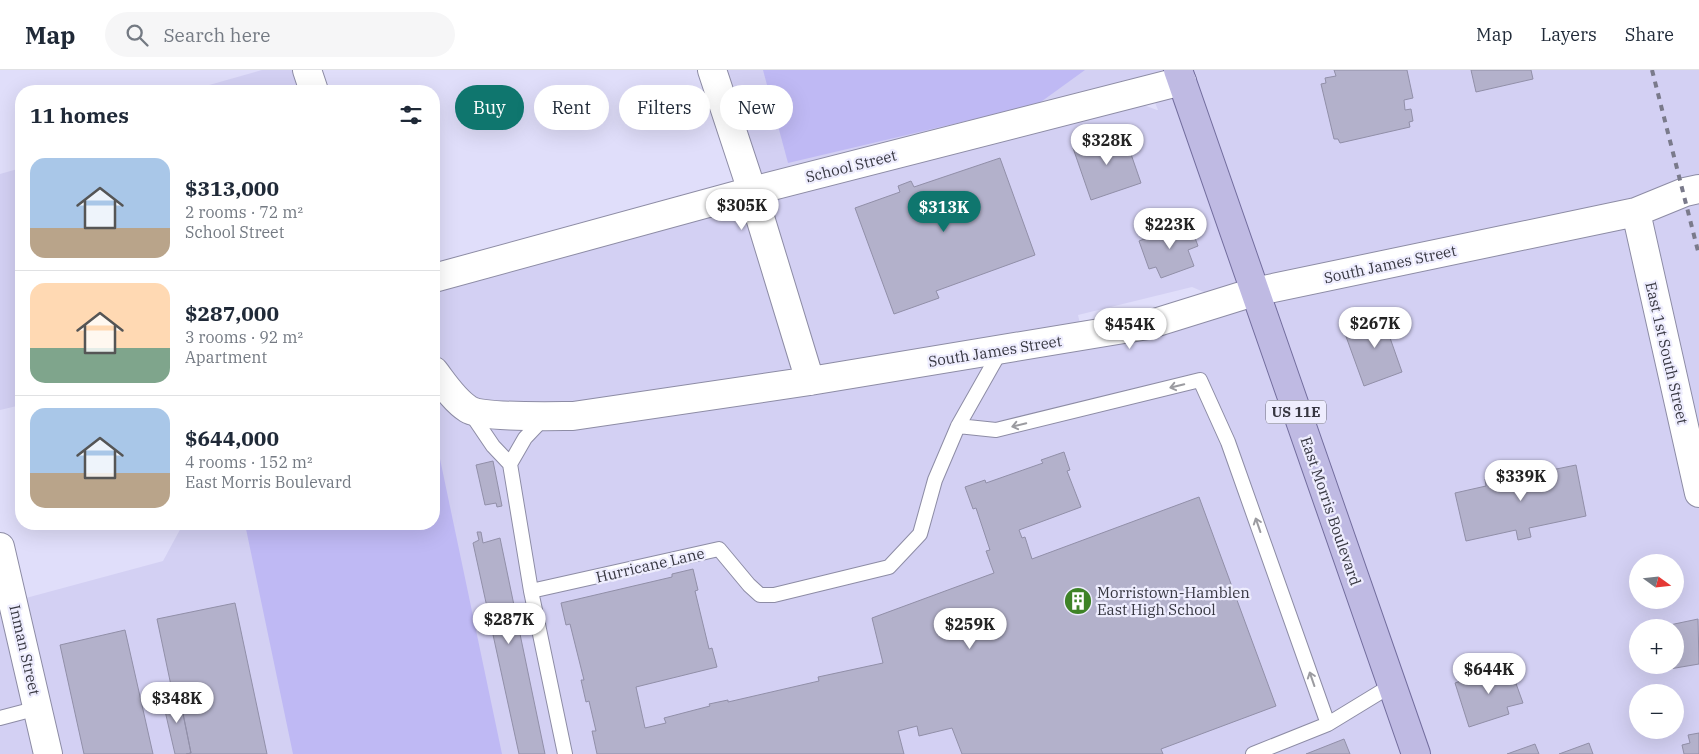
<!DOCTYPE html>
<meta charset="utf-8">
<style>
:root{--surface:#fff;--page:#f6f6f7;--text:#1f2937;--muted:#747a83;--line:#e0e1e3;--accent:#0f766e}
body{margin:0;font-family:"IBM Plex Serif",serif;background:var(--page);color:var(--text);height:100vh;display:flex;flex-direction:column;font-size:19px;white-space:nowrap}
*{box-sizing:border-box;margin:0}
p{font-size:16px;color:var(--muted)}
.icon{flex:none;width:28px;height:28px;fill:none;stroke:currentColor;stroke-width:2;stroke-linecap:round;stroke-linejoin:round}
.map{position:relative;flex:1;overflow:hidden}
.sheet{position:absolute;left:15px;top:15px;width:425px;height:445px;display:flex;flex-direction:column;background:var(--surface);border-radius:20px;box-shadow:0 5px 20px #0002}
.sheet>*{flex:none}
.top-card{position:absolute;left:455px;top:15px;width:475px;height:45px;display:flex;gap:10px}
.needle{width:32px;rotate:105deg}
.tools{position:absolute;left:1629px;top:484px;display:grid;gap:10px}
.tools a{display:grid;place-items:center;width:55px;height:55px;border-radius:50%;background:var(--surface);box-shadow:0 5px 20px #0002;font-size:25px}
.price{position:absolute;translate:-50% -42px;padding:0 11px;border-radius:18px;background:#fff;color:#222;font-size:16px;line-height:32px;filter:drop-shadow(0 1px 2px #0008)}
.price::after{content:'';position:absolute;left:50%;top:30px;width:15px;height:11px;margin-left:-8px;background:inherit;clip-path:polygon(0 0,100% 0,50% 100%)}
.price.on{background:var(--accent);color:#fff}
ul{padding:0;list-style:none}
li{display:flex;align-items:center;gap:15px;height:125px;padding:0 15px}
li+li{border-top:1px solid var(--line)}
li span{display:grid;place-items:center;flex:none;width:140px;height:100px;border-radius:15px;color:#555}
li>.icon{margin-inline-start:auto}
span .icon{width:60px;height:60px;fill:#fffc;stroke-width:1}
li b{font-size:21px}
h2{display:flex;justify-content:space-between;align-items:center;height:60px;padding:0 15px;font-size:21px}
.pill{padding:0 18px;border-radius:22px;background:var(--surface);box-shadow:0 5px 20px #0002;font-size:18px;line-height:45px}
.pill.on{background:var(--accent);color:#fff}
header{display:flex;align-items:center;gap:30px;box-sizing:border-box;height:70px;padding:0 25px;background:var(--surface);border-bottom:1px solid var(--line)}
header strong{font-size:24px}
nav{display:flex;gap:28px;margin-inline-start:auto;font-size:18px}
.search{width:350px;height:45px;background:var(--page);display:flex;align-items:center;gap:12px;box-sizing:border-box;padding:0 18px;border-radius:28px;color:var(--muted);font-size:19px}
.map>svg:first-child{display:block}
.built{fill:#d3d0f3;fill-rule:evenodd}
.green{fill:#bfb9f4}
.building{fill:#b3b1cb;stroke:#918fa8}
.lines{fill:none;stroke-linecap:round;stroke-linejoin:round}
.service-casing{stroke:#8d8ca5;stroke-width:16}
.minor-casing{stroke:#8d8ca5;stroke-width:30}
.primary-casing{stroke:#736e9e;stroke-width:30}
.service{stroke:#fff;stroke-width:14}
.minor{stroke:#fff;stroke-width:28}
.primary{stroke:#bfbae3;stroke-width:28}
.rail{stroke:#7a7a8b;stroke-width:4;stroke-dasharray:6 6;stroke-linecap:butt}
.oneway{stroke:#9b9ba0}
.labels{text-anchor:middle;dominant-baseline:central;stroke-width:4.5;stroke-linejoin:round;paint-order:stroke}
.shield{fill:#eeedfe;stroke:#6e6e7a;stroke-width:1}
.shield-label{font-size:14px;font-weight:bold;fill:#373741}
.street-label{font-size:15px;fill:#373741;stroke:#eeedfe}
.poi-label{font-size:15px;fill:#373741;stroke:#eeedfe;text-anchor:start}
</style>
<header>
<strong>Map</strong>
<div class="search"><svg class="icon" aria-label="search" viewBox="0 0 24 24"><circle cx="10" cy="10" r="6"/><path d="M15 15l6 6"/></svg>Search here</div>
<nav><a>Map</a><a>Layers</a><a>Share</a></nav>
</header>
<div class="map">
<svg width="1699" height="684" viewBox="0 0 1699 684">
<rect width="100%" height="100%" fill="#e0defa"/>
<path class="built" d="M262,0H307L314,21H188Z
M712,0H1699V684H0V535L163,491L183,454H434V208L752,121ZM1150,20L1158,40H1157L1138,33ZM1192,217L1225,231L1083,266L1078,245ZM1638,492H1675V530H1638ZM1638,558H1675V595H1638ZM1638,622H1675V660H1638Z
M21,98V335L0,340V104Z"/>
<path class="green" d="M763,0H1085L1038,34L788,93Z
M440,389L502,684H293L245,454H434V391Z"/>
<path class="building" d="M1334,0H1407L1413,28L1404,30L1405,40L1411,39L1413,51L1409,52L1410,57L1340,73L1338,69H1334L1321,14L1326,13L1325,8L1336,6Z
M1471,0H1531L1533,9L1476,22Z
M1123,61L1141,113L1091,130L1073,78Z
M1000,88L1035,185L936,221L939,228L894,244L855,138L900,122L898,116L911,111L914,117Z
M1189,152L1198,176L1188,180L1194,196L1161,208L1156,197L1149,199L1139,171Z
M1395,243L1401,260L1389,265L1402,302L1364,316L1344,261Z
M1064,382L1070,400L1067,401L1081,437L1019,460L1022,468L1025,467L1032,489L1199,427L1276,636L1161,679L1163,684H962L952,658L919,666L917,656L898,661L904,684H597L592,661H596L589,631L586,632L581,610H584L570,554L566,555L561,533L672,507V504L693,499L698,520L695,521L709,579L712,578L717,597L636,617L645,658L666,653L664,648L710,636L709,634L728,630V632L819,611L818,607L883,593L872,548L994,503L986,481L990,480L976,438L973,439L965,417L985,410L986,413L1043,393L1041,390Z
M493,391L502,436L497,437L496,433L485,435L476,395Z
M1525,395L1527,405L1576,395L1586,446L1529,458L1531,467L1518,470L1516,460L1466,471L1455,423L1486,416L1485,409L1508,404L1507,398Z
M477,462H481L483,473L500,468L545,684H519L473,473L479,470Z
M235,533L267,684H186L191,683L179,624L173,625L157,549Z
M1698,549L1699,594L1652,602L1651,595H1675V558H1665V556Z
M125,560L153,684H84L60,575Z
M1509,594L1523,633L1507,637L1509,644L1469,657L1455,613Z
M179,624L191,683L186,684H175L162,628Z
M1699,663V684H1684L1682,675L1690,673L1688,665Z
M1344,669L1350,684H1306Z
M1589,673L1593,684H1559Z
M1535,674L1539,684H1507Z"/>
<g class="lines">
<defs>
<path id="service" d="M470,342L493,376L510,394
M545,347L525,368L510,394L531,521L565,684
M958,356L996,360L1200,310L1228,372L1328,654
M531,521L719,479L749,515L760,525H774L889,497L920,464L935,410L958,356L1001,280
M0,648L38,638
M1253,684L1328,654L1392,615"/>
<path id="minor" d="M307,0L314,21
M712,0L752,121L810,311
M1636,142L1699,423
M434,208L752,121L1182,11
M434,301C444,314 454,330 468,339C481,348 554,346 573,346L810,311L1148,255L1254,222L1636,142L1685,122L1699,119
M0,477L48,684"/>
<path id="primary" d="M1178,0L1416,684"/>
</defs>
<use href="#service" class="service-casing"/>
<use href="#minor" class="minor-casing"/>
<use href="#primary" class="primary-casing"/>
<use href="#service" class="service"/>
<use href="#minor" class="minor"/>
<use href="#primary" class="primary"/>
<path class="rail" d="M1652,0L1699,185"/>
</g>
<defs><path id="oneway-shaft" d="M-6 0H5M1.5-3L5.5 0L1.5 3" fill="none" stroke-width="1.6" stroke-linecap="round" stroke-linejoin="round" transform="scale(1.25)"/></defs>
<g class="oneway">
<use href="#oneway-shaft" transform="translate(1177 316) rotate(166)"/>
<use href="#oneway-shaft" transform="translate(1019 355) rotate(166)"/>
<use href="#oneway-shaft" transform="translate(1258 455) rotate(-109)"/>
<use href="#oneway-shaft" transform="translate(1312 609) rotate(-109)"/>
</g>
<defs>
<symbol id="building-disc" viewBox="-11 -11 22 22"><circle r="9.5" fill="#3e8327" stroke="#eeedfe"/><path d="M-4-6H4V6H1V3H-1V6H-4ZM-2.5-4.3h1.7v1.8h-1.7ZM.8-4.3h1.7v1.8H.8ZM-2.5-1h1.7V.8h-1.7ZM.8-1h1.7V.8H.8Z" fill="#fff"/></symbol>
</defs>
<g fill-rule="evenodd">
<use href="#building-disc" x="1062" y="515" width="32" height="32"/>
</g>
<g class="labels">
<rect class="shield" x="1266" y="330.5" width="60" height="23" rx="4"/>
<g class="shield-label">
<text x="1296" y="342">US 11E</text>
</g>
<g class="street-label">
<text transform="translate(851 96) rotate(-14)">School Street</text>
<text transform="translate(1390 194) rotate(-12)">South James Street</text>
<text transform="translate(995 281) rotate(-9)">South James Street</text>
<text transform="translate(1667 283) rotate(77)">East 1st South Street</text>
<text transform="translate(1331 441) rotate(71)">East Morris Boulevard</text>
<text transform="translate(650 495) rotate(-13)">Hurricane Lane</text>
<text transform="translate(25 580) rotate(77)">Inman Street</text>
</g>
<g class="poi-label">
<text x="1097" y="522">Morristown-Hamblen<tspan x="1097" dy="17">East High School</tspan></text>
</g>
</g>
</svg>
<div class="tools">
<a><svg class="needle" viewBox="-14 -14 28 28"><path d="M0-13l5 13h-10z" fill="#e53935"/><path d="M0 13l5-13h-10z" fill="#747a83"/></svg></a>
<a>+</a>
<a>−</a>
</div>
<b class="price" style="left:1107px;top:96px">$328K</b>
<b class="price" style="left:742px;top:161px">$305K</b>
<b class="price on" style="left:944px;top:163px">$313K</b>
<b class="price" style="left:1170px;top:180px">$223K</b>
<b class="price" style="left:1375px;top:279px">$267K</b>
<b class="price" style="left:1130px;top:280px">$454K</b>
<b class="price" style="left:1521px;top:432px">$339K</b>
<b class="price" style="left:509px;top:575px">$287K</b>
<b class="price" style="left:970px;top:580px">$259K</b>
<b class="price" style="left:1489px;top:625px">$644K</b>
<b class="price" style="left:177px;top:654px">$348K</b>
<div class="top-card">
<a class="pill on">Buy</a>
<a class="pill">Rent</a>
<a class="pill">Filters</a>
<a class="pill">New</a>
</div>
<section class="sheet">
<h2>11 homes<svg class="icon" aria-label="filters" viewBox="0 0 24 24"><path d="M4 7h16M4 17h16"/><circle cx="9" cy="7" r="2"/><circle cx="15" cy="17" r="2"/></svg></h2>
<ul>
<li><span style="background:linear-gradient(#a9c7e8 70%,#b9a48a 0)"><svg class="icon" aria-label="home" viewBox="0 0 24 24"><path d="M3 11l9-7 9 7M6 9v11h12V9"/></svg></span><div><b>$313,000</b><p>2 rooms · 72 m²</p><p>School Street</p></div></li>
<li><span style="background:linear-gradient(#ffd9b3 65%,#7fa58c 0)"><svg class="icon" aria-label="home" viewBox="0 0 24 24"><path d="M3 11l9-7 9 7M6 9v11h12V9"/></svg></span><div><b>$287,000</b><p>3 rooms · 92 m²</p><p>Apartment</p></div></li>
<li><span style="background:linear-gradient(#a9c7e8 65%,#b9a48a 0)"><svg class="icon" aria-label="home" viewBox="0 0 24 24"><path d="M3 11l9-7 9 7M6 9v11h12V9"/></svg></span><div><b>$644,000</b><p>4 rooms · 152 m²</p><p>East Morris Boulevard</p></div></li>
</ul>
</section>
</div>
